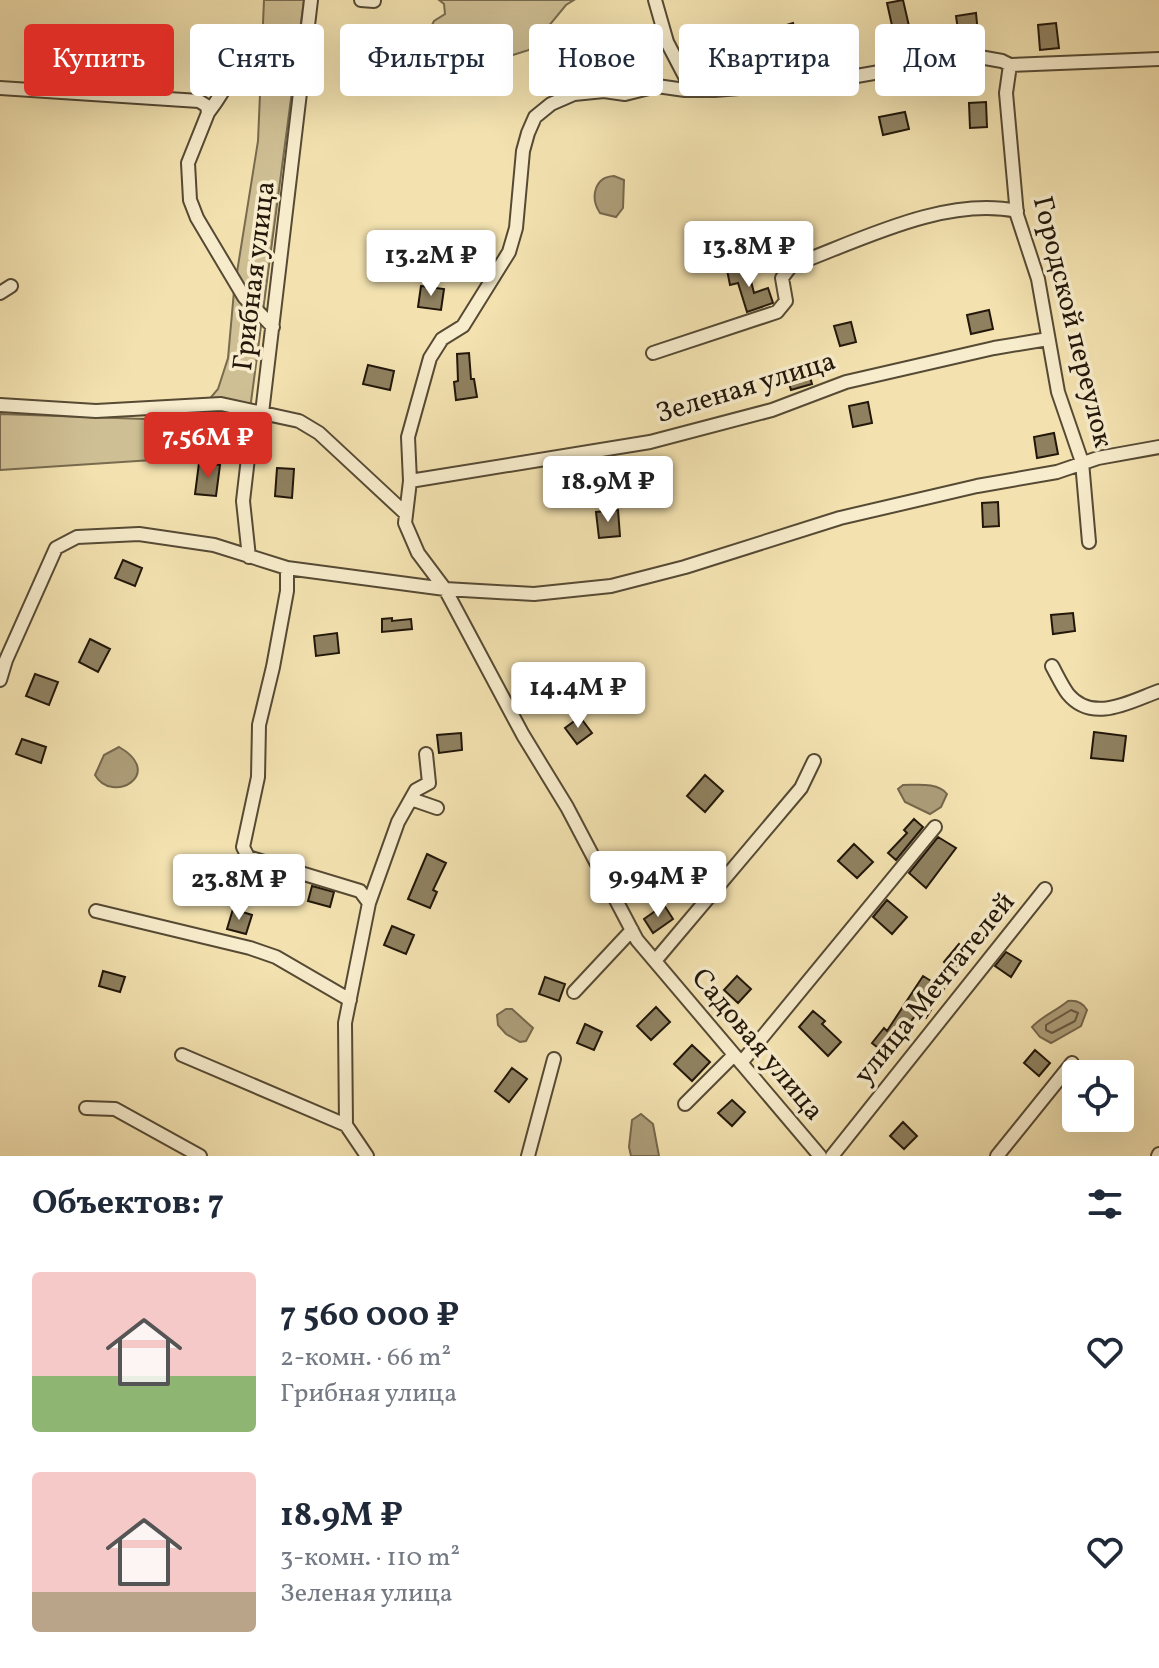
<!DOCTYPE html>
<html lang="ru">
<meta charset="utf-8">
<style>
:root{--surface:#fff;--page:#f6f6f7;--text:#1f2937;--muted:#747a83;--accent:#d93025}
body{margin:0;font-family:Vollkorn,serif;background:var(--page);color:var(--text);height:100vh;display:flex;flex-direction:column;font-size:30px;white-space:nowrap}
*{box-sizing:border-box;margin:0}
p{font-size:26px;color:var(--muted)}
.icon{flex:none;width:44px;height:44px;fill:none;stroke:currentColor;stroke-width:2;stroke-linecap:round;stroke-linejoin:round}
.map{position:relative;height:1156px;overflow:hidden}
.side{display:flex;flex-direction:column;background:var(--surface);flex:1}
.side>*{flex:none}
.hud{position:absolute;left:24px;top:24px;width:1112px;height:72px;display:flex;gap:16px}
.fabs{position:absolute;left:1062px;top:1060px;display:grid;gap:16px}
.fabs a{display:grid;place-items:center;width:72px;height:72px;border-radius:8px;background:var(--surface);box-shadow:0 8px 32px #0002;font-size:40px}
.price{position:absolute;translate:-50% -68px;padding:0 18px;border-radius:8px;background:#fff;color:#222;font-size:26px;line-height:52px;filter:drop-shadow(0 2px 4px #0008)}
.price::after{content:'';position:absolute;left:50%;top:48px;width:24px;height:18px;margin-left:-12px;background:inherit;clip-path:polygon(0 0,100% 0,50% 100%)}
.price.selected{background:var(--accent);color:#fff}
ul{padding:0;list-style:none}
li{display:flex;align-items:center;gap:24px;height:200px;padding:0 32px}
li span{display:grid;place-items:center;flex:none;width:224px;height:160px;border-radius:8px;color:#555}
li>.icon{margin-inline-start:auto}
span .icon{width:96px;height:96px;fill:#fffc;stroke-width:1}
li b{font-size:34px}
h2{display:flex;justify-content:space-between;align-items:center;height:96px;padding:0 32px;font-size:34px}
.tag{padding:0 28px;border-radius:8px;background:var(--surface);box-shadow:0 8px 32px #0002;font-size:28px;line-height:72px}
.tag.selected{background:var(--accent);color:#fff}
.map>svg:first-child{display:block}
.green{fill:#cfbf94;stroke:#786b4f;stroke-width:2}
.water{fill:#ac9d78;stroke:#75674c;stroke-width:2}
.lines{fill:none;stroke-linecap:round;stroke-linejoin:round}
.shore{stroke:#675a41;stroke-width:2}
.building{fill:#8f8160;stroke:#22170a;stroke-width:2}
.minor-casing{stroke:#564a34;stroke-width:16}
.minor{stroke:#f7eccc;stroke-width:12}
.labels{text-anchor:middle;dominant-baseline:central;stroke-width:7;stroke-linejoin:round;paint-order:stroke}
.street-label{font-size:28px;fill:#22170a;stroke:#f7eccc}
</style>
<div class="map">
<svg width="1159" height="1156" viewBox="0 0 1159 1156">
<rect width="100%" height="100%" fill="#f3e2b0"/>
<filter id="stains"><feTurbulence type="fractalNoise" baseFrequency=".0025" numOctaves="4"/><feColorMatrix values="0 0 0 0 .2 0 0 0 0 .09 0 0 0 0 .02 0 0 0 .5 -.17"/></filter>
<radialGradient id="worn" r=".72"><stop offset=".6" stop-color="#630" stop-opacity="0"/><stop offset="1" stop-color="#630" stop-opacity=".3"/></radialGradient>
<path class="green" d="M264,0H304L246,440L240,450L229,455L0,470V414L174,420L196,415L218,389L228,358L234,291L258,141Z
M439,0H574L566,5L529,50L513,55L490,53L469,43L435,41L429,31L434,21L445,14L444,4Z"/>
<path class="water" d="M614,176L624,180L623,208L616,217L600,213C590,198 594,177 614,176Z
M119,747C166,774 112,805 95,775L104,755Z
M903,785C917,785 938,782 947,794L941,807L930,814L905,802L898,789Z
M1068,1001C1076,1000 1083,1003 1087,1010L1081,1026L1051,1043L1040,1037L1032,1027C1042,1016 1056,1011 1068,1001Z
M506,1009H512L533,1028L526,1041L520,1042L506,1034L498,1025L497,1015Z
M641,1114L653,1124L659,1156H631L629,1147L632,1120Z"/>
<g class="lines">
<path class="shore" d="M1071,1010L1078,1013L1075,1021L1052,1033L1046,1030V1025Z"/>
</g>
<path class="building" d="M903,0L909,26L893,30L887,3Z
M976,13L978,34L959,37L956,16Z
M793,23L799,41L780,47L774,29Z
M1056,23L1059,48L1040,50L1038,25Z
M748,40L754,56L733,64L727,47Z
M642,48L645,65L622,69L619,52Z
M36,58L55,59L53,77L34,76Z
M986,102L987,127L970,128L969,103Z
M905,112L909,129L883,135L879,117Z
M747,265L754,293L768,288L773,303L747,312L738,283L730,285L727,270Z
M421,286L444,289L441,310L418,307Z
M989,310L993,329L971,334L967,315Z
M851,322L856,342L840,346L834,326Z
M469,353L471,379H474L477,397L456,400L454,382L458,381L457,354Z
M368,365L394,371L390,390L363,384Z
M808,370L812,384L791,390L787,376Z
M868,402L872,423L853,427L849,406Z
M1054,433L1058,454L1037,458L1034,437Z
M199,463L220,465L216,496L195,494Z
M277,468L294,469L292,498L275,496Z
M998,502L999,526L983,527L982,503Z
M618,510L620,536L599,538L596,512Z
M123,560L142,568L135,586L115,578Z
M1073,613L1075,631L1053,634L1051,615Z
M392,618V621L411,619L412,629L382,632V619Z
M337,633L339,653L316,656L314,636Z
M90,639L110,649L98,672L79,662Z
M35,674L58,682L49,705L26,696Z
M580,717L592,733L577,744L565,728Z
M1094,732L1126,736L1123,761L1091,758Z
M461,733L462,750L439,753L437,735Z
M22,739L46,747L41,763L16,754Z
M705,775L723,791L705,812L687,796Z
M914,819L923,827L896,860L888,853L907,833L904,830Z
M938,837L956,848L926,888L909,873Z
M854,844L873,862L857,878L838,861Z
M427,854L446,863L433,890L437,892L430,908L408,899Z
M312,886L334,892L330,907L308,901Z
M887,900L907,917L892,934L873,917Z
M664,905L673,919L653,933L644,919Z
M233,909L252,915L246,934L227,929Z
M392,926L414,935L406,954L384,945Z
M959,944L970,953L954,971L944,962Z
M1006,952L1021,961L1011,977L995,966Z
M103,971L125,977L120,992L99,986Z
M737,976L751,989L738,1003L724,990Z
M923,976L944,989L926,1018L917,1013L887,1055L872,1043L884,1028L887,1031Z
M545,977L565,984L559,1001L539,994Z
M656,1007L670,1022L651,1040L637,1026Z
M813,1011L825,1021L822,1024L841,1042L828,1056L799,1027Z
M585,1024L602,1032L594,1050L577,1043Z
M692,1045L710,1062L692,1081L674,1064Z
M1035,1050L1050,1063L1039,1076L1024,1063Z
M512,1068L527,1079L509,1102L495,1091Z
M732,1100L745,1112L732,1126L718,1113Z
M903,1122L917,1136L904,1149L890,1136Z"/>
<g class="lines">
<defs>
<path id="minor" d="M361,0L374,1
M655,0L667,42L692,90
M1010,65L1006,93L1017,215L1038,279L1058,392L1082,462L1089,542
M0,88L199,101L207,106L208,113C229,85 237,67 241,32
M207,106L208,113L188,163L190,200L197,218L244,297L273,327
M0,293L11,286
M653,353L777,312L786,301L782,278L791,266C859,241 944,196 1017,211
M0,405L96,411L221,404L299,421L319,433L405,513
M410,481L650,442L772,410L846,382L994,348L1048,339
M249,557L243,501L248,458L262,413L311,0
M287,568V591L273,667L259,725L258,777L243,847L248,857L360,891L369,903
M1052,666C1057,675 1062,686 1068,694C1093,724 1131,701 1159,691
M0,680L6,660L56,548L77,537L139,534L214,545L287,568L445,589L534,594L611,586L685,567L840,518L977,486L1057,472L1098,458L1159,447
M411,799L437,808
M96,911L250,948L276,957L350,1000
M655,961L801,788L814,761
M574,992L632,930
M182,1055L346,1125
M741,1063L935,827
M685,1104L734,1055
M86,1108L115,1109L200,1156
M367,1156L346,1125L345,1023L369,903L398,822L416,790L429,783L426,754
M528,1156L554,1059
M820,1156L637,940L567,807L523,735L445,589L418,553L405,523L410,481L408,437L430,358L442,339L463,326L509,252L516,228L523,151L528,133L535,117L551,104L574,94L604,91L625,94L657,86L685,90H715L834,80L885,71L931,58L974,56L1002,61L1010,65L1159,59
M832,1156L1045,889
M997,1156L1072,1063
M1158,1156L1159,1154"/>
</defs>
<use href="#minor" class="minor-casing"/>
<use href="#minor" class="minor"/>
</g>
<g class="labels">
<g class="street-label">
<text transform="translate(255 276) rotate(-83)">Грибная улица</text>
<text transform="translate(1072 322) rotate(76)">Городской переулок</text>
<text transform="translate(746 388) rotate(-17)">Зеленая улица</text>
<text transform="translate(935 989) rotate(-51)">улица Мечтателей</text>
<text transform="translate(757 1045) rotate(50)">Садовая улица</text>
</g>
</g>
<rect width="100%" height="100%" filter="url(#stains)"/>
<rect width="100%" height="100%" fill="url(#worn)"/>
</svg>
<div class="fabs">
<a><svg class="icon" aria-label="locate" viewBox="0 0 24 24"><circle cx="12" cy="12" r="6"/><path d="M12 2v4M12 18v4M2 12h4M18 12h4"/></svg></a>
</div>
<b class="price" style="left:749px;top:289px">13.8M ₽</b>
<b class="price" style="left:431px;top:298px">13.2M ₽</b>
<b class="price selected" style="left:208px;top:480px">7.56M ₽</b>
<b class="price" style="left:608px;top:524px">18.9M ₽</b>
<b class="price" style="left:578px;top:730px">14.4M ₽</b>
<b class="price" style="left:658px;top:919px">9.94M ₽</b>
<b class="price" style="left:239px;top:922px">23.8M ₽</b>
<div class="hud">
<a class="tag selected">Купить</a>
<a class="tag">Снять</a>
<a class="tag">Фильтры</a>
<a class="tag">Новое</a>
<a class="tag">Квартира</a>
<a class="tag">Дом</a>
</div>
</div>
<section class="side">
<h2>Объектов: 7<svg class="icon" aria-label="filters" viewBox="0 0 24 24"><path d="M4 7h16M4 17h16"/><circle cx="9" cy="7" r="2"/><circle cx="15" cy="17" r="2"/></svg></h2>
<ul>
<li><span style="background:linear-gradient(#f6c9c9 65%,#8fb573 0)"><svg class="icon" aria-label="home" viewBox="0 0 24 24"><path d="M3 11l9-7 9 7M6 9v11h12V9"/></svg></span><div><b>7 560 000 ₽</b><p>2-комн. · 66 m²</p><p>Грибная улица</p></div><svg class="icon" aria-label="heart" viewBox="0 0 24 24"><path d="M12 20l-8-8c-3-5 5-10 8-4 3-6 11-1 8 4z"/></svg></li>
<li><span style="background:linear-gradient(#f6c9c9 75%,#b9a48a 0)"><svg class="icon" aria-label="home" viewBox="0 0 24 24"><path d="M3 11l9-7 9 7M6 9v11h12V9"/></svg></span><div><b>18.9M ₽</b><p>3-комн. · 110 m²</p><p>Зеленая улица</p></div><svg class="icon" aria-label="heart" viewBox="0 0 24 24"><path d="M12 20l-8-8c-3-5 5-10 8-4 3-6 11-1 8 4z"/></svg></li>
</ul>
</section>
